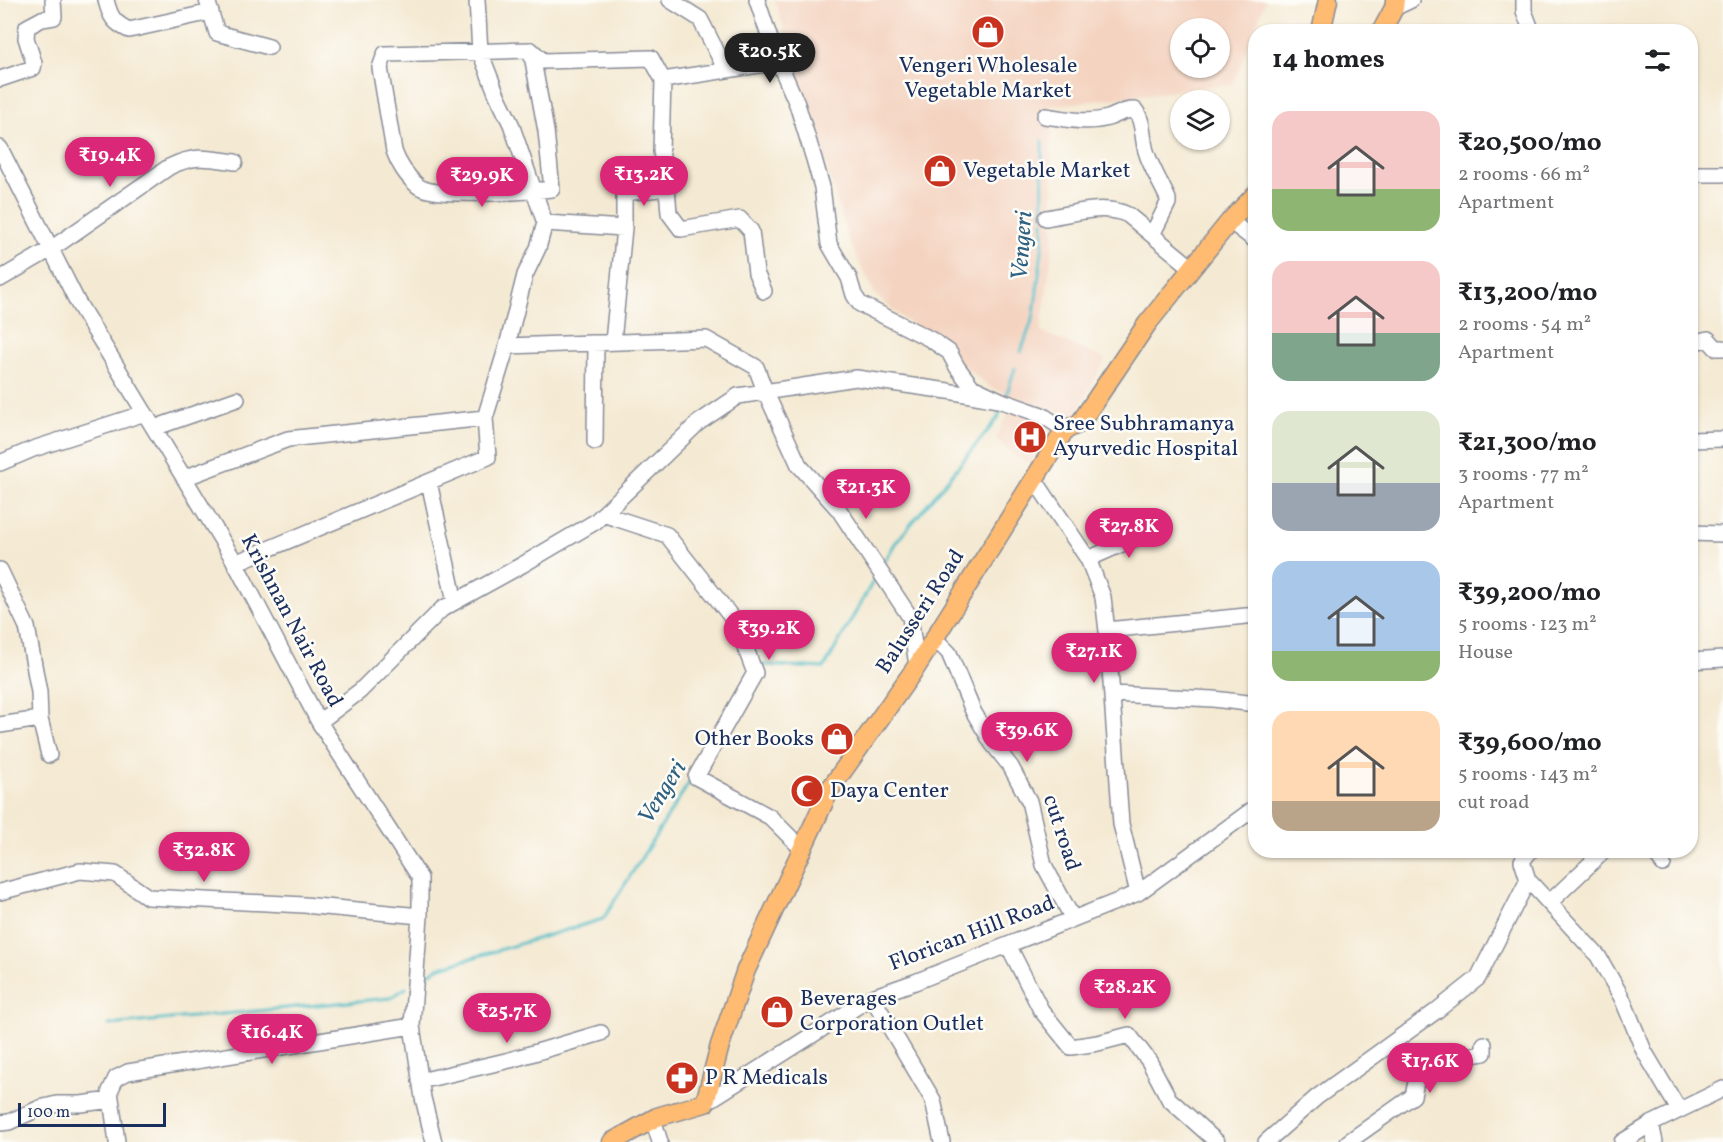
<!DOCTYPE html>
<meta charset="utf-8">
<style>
:root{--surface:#fff;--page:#f2f2f2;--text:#202124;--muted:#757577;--accent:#db2777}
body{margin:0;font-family:Vollkorn,serif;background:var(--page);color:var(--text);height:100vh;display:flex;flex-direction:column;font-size:22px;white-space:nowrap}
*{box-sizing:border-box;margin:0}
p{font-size:20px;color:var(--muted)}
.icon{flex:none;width:33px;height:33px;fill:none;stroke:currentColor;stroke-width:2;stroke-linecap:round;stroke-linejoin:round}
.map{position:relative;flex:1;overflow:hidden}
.drawer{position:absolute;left:1248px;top:24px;width:450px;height:834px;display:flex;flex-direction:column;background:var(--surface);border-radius:24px;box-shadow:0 2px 4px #0004}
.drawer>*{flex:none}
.controls{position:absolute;left:1170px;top:18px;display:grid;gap:12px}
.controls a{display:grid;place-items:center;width:60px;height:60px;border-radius:50%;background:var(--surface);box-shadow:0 2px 4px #0004;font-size:30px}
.scale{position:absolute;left:18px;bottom:15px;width:148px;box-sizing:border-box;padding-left:6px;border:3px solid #1b2f5e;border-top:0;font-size:16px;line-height:21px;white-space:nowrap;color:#1b2f5e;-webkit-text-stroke:4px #fdfcf7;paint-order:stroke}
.price{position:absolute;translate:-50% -51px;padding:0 14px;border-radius:21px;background:var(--accent);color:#fff;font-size:20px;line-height:39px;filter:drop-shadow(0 2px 3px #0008)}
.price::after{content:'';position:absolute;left:50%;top:36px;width:18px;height:14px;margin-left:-9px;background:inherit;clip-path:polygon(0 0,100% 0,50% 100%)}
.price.on{background:#222;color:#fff}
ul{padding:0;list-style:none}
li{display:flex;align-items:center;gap:18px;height:150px;padding:0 24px}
li span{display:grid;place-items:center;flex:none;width:168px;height:120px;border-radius:18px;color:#555}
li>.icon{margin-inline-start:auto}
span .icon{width:72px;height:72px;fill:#fffc;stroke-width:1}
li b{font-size:26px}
h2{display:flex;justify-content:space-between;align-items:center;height:72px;padding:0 24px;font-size:26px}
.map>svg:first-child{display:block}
.built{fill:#f4d3c0;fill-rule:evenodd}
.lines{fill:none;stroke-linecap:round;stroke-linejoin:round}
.stream{stroke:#4ebcc6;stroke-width:3}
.minor-casing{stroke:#888c98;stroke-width:18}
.major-casing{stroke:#888c98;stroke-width:21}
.minor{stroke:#fff;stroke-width:15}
.major{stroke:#febb71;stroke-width:18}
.labels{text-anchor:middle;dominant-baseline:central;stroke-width:5;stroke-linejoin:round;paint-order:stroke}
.poi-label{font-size:22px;fill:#1b2f5e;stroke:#fdfcf7;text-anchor:start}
.street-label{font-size:22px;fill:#1b2f5e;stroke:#fdfcf7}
.water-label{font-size:24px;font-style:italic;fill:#2d6082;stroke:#fdfcf7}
</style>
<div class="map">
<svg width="1723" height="1142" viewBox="0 0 1723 1142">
<rect width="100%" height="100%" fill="#fdfcf7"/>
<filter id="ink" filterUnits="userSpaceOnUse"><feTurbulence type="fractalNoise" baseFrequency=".0167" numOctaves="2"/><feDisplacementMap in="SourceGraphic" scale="12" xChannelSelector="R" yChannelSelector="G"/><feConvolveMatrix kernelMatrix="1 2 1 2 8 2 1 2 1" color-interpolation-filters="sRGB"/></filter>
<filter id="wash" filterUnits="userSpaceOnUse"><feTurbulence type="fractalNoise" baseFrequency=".008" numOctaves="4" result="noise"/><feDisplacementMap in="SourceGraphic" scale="24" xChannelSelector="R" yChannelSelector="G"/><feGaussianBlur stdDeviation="1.35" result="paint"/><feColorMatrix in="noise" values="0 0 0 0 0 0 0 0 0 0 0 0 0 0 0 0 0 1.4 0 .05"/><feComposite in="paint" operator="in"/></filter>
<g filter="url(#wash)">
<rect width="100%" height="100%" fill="#f4e9d2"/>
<path class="built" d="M775,0H1266L1233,84L1050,106L1054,235L1041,332L1105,359L1075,417L991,388L876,296L850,244ZM1180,28H1220V68H1180Z
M1012,409L1058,426L1049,464L1029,463L1015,456L996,438L1005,419Z"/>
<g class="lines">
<path class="stream" d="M1042,141L1043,215
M1021,352L1034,315L1043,242V221
M1007,393L1015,368
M884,563L894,545L998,418L1001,410
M760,671L763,665L824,668L875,578
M424,977L438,968L603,919L692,778
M109,1025L390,998L406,988"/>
</g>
</g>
<g filter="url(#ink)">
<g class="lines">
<defs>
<path id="minor" d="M106,0C110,17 114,23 129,30L211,12
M207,0L217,33L269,47
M670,0L700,19L726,70
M757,0L774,51L797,104L814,159L822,187L829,244L849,278L854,295L860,304L930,339L949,352L957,367L972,387L1002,401L1042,415L1065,430
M1524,0V11L1532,32
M1394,8L1411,0
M531,50L546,131L552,189C529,191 434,199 418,186C407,177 398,163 394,151L380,68L385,54L531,50L543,61L651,58L663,80L779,62
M0,79L33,68L34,63L26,38L27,27L42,19L54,17L53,0
M663,80L661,151L667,188L669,213L681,229L740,219L751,231L756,273L764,291
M1045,116C1065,119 1088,124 1108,118C1118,115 1124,109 1135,110C1144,121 1142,138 1146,151C1151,168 1161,183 1168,199V203L1152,235
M0,148L78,303L232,557L319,722L420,878V916L412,1026L423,1098L434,1142
M1690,174H1723
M1046,218C1072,214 1103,203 1128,215L1192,268
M1230,221L1256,241
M545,223L624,228L613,342
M624,228V193L667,188
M0,279L51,249L169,167C196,154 207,158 235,162
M1690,343L1708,339L1716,348H1723
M507,346L706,339L756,367L765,391L799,465L839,510L910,617L917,666
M154,428L237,399
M1690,440L1723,439
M595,442L596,343
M0,463L33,449L145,413
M184,478L288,439L485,418L507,346L525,275L538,248L545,223L511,124L497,95L480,52L477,0
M1034,479L1088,559L1103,597L1108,640L1121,824L1138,893
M429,482L455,602
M603,514L667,535L736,623L755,673L696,777L770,817L802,849
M1690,533L1723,534
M1088,559L1156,529
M235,563L488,457L485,418
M0,570L27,627L39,692L40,719L0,725
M1107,630L1256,615
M934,638L949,653L973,711L992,743L1011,767L1029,801L1044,865L1073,919
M1690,661L1723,659
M1112,694L1213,699L1256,704
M40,719L49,755
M319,722L360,691L442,609L522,565L595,522L698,423L738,396L856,378L948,391L1002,401
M1653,850L1663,864
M1528,880L1522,861L1531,850
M0,892L80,871L115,874L148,897L304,905L420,916
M1549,903L1605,850
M1008,945L1041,1010L1071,1047L1098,1043L1129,1035L1149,1061L1169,1099L1217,1142
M872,997L933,1100L942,1142
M420,1081L510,1060L601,1033
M705,1103L872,997L915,982L1138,893L1256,807
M653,1119L660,1142
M0,1123L9,1122L40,1108L57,1104H81L111,1100
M1651,1124L1655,1142
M117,1142L110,1091L116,1078L128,1072L412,1026
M1266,1142L1317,1097L1435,1012L1478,978L1528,880L1598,956L1622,998L1644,1051L1679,1110
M1348,1142L1413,1096L1416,1082L1443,1060L1484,1053V1044
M1622,1142L1651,1124L1723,1089"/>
<path id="major" d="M1321,32L1328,0
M1381,32L1394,8L1395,0
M612,1142L657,1117L705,1103L720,1045L746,970L830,789L917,666L1065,430L1080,423L1147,324L1230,221L1256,194"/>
</defs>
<use href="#minor" class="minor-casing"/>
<use href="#major" class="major-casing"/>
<use href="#minor" class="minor"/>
<use href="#major" class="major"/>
</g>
</g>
<defs>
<symbol id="shop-disc" viewBox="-11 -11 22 22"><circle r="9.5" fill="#c8321e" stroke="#fdfcf7"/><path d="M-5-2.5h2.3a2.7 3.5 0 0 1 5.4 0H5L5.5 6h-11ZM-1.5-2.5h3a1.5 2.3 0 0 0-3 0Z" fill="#fff"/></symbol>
<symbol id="hospital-disc" viewBox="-11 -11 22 22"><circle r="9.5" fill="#c8321e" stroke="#fdfcf7"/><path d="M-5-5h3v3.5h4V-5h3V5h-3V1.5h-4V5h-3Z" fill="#fff"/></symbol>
<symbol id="mosque-disc" viewBox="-11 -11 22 22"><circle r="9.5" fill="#c8321e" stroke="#fdfcf7"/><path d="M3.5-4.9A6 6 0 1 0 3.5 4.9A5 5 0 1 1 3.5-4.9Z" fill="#fff"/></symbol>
<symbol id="pharmacy-disc" viewBox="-11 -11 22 22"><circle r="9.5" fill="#c8321e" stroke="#fdfcf7"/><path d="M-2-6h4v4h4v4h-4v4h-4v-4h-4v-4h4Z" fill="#fff"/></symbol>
</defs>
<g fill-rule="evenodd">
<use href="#shop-disc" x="969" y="13" width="38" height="38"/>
<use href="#shop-disc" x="921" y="152" width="38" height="38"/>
<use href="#hospital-disc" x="1011" y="418" width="38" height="38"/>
<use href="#shop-disc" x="818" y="720" width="38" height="38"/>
<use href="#mosque-disc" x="788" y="772" width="38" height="38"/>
<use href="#shop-disc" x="758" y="993" width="38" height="38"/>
<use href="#pharmacy-disc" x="663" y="1059" width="38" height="38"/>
</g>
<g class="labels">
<g class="poi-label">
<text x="988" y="66" text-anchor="middle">Vengeri Wholesale<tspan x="988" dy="25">Vegetable Market</tspan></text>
<text x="963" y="171">Vegetable Market</text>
<text x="1053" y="424">Sree Subhramanya<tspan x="1053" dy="25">Ayurvedic Hospital</tspan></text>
<text x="814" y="739" text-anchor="end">Other Books</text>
<text x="830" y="791">Daya Center</text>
<text x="800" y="999">Beverages<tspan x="800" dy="25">Corporation Outlet</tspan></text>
<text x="705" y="1078">P R Medicals</text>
</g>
<g class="street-label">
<text transform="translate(921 612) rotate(-57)">Balusseri Road</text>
<text transform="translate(291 621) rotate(62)">Krishnan Nair Road</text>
<text transform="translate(1061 833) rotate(72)">cut road</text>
<text transform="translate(972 934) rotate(-21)">Florican Hill Road</text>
</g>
<g class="water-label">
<text transform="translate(1023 246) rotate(-86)">Vengeri</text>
<text transform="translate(663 793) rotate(-58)">Vengeri</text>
</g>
</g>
</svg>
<div class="controls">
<a><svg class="icon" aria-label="locate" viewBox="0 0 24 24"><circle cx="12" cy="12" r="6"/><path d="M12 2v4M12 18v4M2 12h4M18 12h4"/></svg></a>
<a><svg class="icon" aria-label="layers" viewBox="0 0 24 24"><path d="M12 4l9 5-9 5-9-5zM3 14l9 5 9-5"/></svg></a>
</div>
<div class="scale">100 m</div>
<b class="price on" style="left:770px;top:84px">₹20.5K</b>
<b class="price" style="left:110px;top:188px">₹19.4K</b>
<b class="price" style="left:644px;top:207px">₹13.2K</b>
<b class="price" style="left:482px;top:208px">₹29.9K</b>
<b class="price" style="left:866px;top:520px">₹21.3K</b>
<b class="price" style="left:1129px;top:559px">₹27.8K</b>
<b class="price" style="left:769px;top:661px">₹39.2K</b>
<b class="price" style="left:1094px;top:684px">₹27.1K</b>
<b class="price" style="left:1027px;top:763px">₹39.6K</b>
<b class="price" style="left:204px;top:883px">₹32.8K</b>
<b class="price" style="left:1125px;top:1020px">₹28.2K</b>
<b class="price" style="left:507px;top:1044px">₹25.7K</b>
<b class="price" style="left:272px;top:1065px">₹16.4K</b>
<b class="price" style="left:1430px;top:1094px">₹17.6K</b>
<section class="drawer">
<h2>14 homes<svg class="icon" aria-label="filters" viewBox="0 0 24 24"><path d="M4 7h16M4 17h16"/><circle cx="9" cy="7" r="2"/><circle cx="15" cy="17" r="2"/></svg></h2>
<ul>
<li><span style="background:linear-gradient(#f6c9c9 65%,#8fb573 0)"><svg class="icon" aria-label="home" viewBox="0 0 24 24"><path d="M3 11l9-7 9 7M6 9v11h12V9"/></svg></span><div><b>₹20,500/mo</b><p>2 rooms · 66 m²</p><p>Apartment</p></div></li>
<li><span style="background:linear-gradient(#f6c9c9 60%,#7fa58c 0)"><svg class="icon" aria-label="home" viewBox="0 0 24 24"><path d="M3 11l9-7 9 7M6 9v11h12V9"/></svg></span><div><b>₹13,200/mo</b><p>2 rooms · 54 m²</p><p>Apartment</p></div></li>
<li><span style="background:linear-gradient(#dfe7d0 60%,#9aa5b1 0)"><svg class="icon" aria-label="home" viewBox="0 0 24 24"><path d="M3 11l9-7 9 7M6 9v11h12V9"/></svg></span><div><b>₹21,300/mo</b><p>3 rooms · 77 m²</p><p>Apartment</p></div></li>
<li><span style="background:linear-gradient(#a9c7e8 75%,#8fb573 0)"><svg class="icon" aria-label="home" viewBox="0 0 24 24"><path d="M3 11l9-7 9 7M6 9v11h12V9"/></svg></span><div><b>₹39,200/mo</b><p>5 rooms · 123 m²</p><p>House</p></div></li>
<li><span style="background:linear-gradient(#ffd9b3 75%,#b9a48a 0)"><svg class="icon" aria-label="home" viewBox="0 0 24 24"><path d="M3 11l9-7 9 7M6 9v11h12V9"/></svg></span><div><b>₹39,600/mo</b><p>5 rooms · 143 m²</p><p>cut road</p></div></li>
</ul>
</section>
</div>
